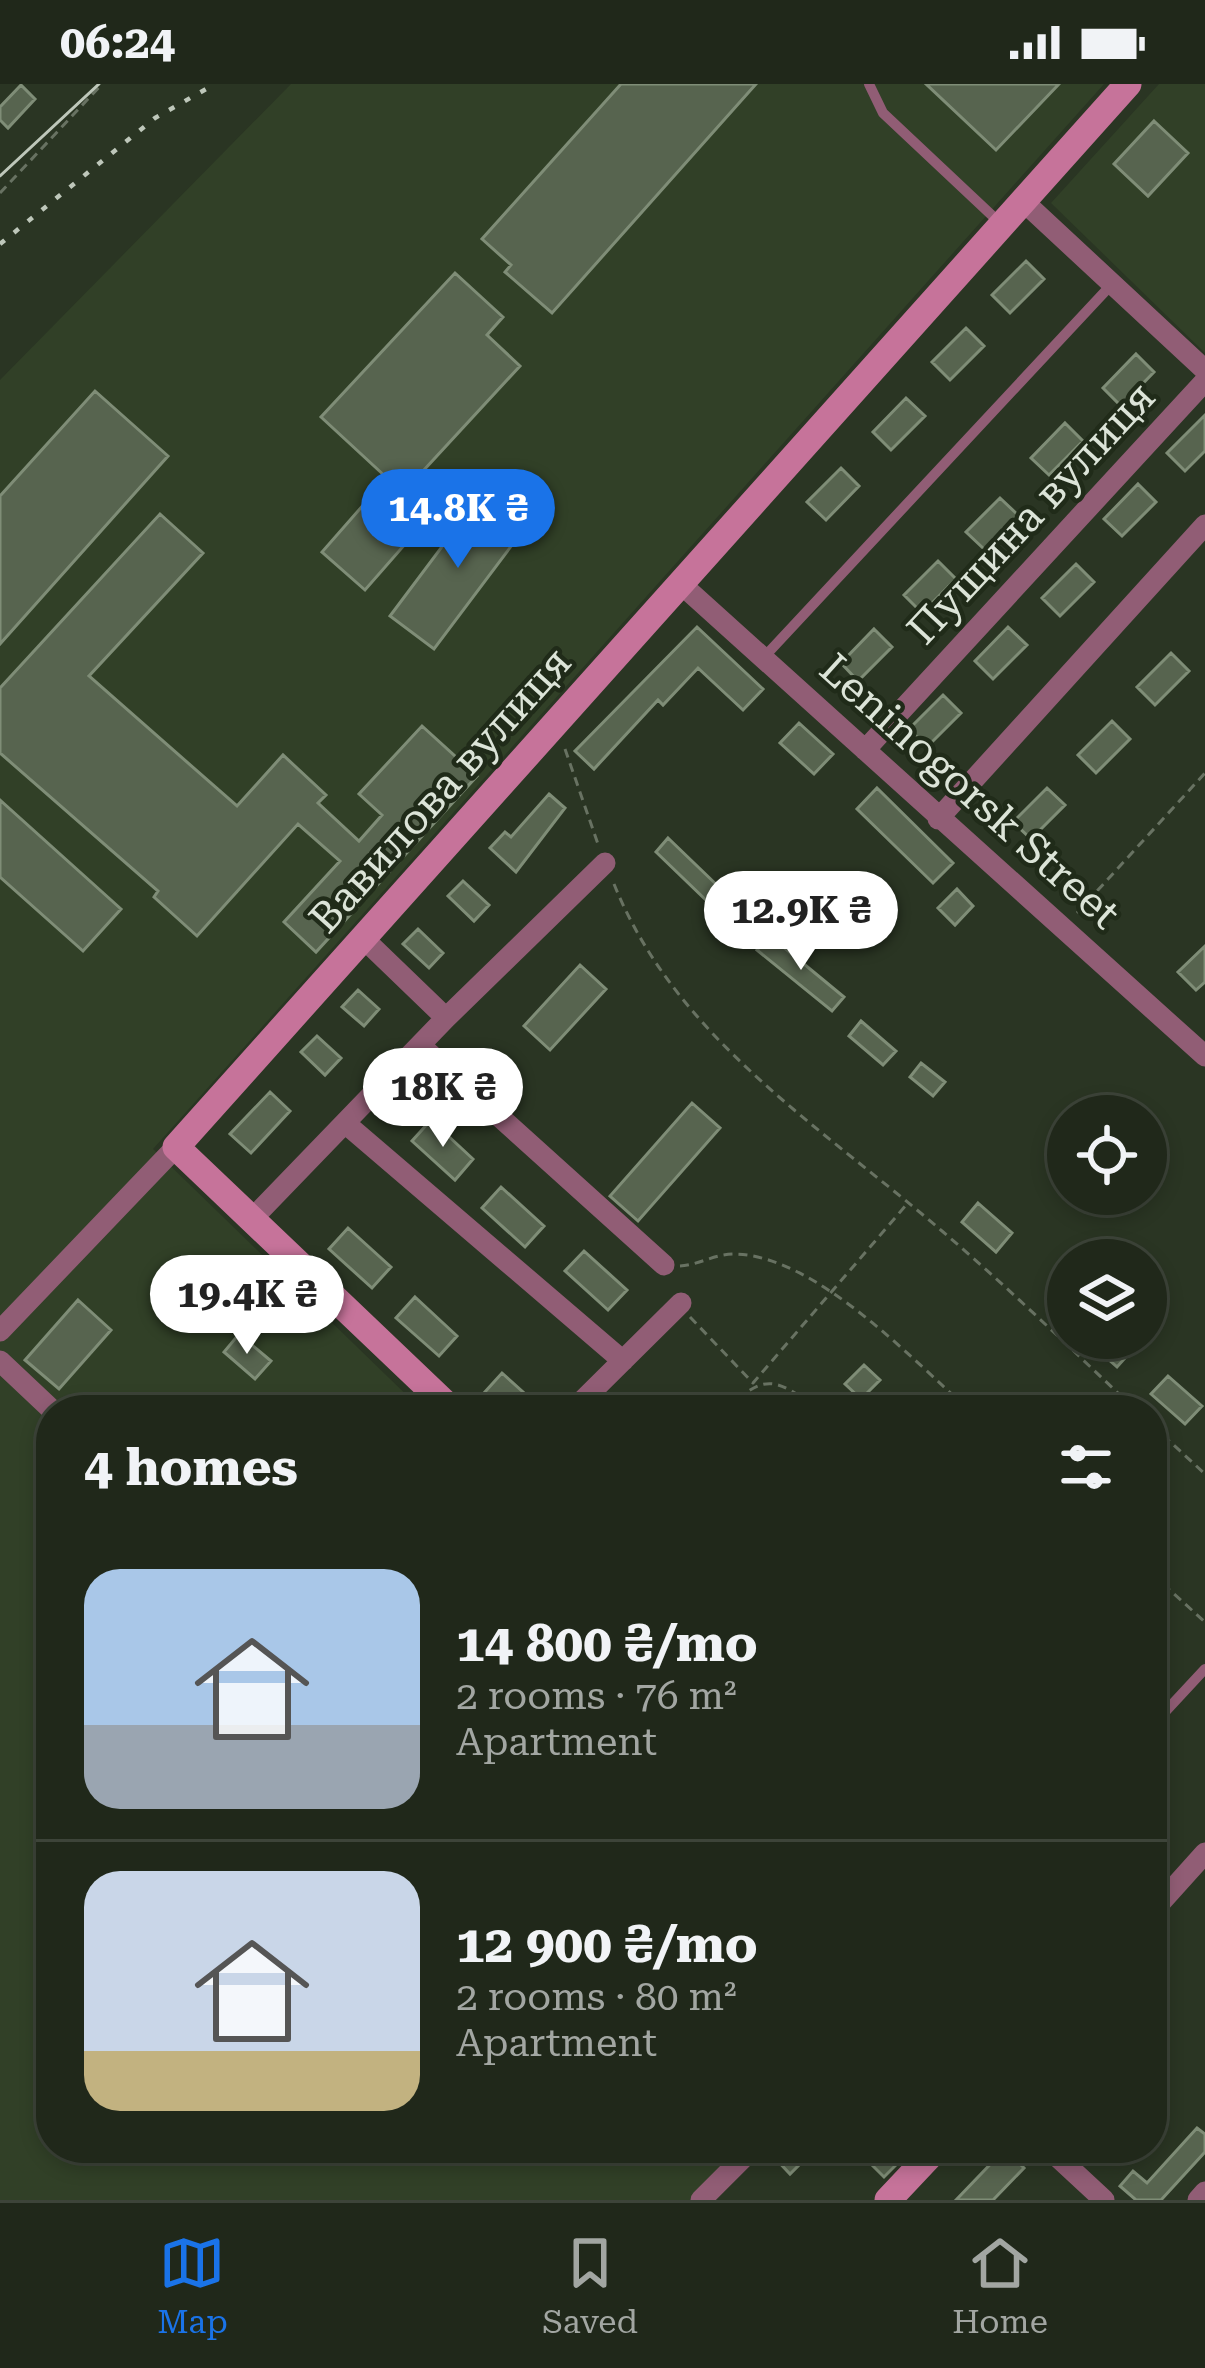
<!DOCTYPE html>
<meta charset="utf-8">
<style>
:root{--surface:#20281a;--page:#283023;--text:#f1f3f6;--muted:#a2a6a2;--line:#3d4439;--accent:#1a73e8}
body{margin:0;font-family:"Roboto Serif",serif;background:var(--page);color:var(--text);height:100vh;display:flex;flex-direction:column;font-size:45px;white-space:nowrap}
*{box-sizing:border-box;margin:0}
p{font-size:39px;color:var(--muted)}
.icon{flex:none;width:66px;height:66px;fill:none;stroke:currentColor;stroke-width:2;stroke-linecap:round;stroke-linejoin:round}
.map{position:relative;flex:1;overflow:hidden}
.panel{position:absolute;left:36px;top:1311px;width:1131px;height:768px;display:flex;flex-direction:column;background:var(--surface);border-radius:48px;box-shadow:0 6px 18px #0003,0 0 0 3px var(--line)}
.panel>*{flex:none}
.tools{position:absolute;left:1047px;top:1011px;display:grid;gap:24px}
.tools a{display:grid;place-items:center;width:120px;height:120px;border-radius:50%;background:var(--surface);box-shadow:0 6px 18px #0003,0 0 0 3px var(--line);font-size:60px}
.price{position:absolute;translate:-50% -102px;padding:0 27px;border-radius:42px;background:#fff;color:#222;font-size:39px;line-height:78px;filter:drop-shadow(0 3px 6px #0008)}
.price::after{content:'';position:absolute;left:50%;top:72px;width:36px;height:27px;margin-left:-18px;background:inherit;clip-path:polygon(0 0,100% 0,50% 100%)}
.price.on{background:var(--accent);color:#fff}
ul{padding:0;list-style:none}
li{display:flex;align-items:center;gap:36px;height:300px;padding:0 48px}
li+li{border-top:3px solid var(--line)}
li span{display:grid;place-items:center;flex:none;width:336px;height:240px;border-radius:36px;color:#555}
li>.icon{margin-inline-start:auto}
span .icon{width:144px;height:144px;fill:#fffc;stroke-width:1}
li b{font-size:51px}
h2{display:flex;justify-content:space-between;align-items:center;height:144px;padding:0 48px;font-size:51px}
.status{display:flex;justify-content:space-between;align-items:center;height:84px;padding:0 60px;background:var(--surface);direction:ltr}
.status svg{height:33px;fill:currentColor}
.tabs{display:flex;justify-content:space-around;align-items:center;height:168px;border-top:3px solid var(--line);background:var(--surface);font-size:33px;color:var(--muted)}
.tabs a{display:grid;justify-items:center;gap:6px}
.tabs .on{color:var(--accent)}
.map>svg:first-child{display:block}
.built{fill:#314027}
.building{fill:#57644f;stroke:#7f8d77;stroke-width:3}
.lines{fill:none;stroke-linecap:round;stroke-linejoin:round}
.path{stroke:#687262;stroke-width:3;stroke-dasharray:9 6;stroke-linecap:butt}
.lane{stroke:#915d75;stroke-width:10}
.street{stroke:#915d75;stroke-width:21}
.secondary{stroke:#c6739a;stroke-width:27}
.tram{stroke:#bec7ba;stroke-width:3}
.rail{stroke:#bec7ba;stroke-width:4.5;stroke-dasharray:6 12;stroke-linecap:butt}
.labels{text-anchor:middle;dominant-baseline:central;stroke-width:9;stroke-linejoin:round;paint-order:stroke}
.street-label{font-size:42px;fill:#dce4d8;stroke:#202b19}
</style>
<div class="status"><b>06:24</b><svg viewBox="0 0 49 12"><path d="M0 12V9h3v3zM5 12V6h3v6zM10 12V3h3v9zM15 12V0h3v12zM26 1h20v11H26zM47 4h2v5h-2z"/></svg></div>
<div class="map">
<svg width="1205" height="2116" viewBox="0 0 1205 2116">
<rect width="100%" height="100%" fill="#2a3523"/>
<path class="built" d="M291,0H1104L153,1065L422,1326H51V2064H749L701,2116H0V296Z
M1159,0H1205V269L1051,119Z"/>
<path class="building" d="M621,0H756L552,229L505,188L511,181L482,155Z
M926,0H1059L996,66Z
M21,1L35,15L8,44L0,36V23Z
M1154,37L1188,69L1148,112L1114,80Z
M1026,177L1044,195L1010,229L992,211Z
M455,189L503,233L487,251L520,282L387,426L414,450L365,506L322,468L387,394L321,333Z
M966,244L984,262L950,296L932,278Z
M1136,270L1154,288L1121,322L1103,304Z
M95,307L168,372L0,560V412Z
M906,314L925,332L891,366L873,348Z
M1205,331V367L1185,387L1167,369Z
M1065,339L1083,357L1049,391L1031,374Z
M841,384L859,402L826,436L807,418Z
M1138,400L1156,418L1122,452L1104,435Z
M483,408L527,441L434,565L390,532Z
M1000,414L1018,431L984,465L966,448Z
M160,430L203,469L89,592L237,722L283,671L326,711L318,719L359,757L382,731L359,710L422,642L477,692L316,868L284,838L340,777L298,740L197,852L154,813L158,807L0,669V604Z
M938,477L956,495L922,529L904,511Z
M1076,480L1094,498L1060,532L1042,514Z
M697,543L763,605L743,626L698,584L663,621L658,616L594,685L575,667Z
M1008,543L1027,561L993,595L975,577Z
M874,545L892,563L858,597L841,579Z
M1171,569L1189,587L1155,621L1137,603Z
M943,611L961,629L927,663L909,645Z
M1112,637L1130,655L1096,689L1078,671Z
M799,639L833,670L814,690L780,659Z
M877,704L953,779L933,799L857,725Z
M1047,704L1065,721L1031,755L1013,738Z
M549,710L565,724L516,788L490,764L505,748L511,753Z
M0,716L121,825L83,867L0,793Z
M668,754L747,830L735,844L656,768Z
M463,797L489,821L474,837L448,812Z
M957,805L973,822L955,841L938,824Z
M418,845L443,869L429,884L403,860Z
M770,852L844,913L832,927L757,866Z
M1205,862V898L1196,906L1178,888Z
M580,881L606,905L550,966L524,942Z
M358,906L379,925L364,942L342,923Z
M861,937L896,967L883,981L849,952Z
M317,952L341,974L325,991L301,968Z
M921,979L945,998L933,1012L910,993Z
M270,1008L290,1027L251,1069L230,1050Z
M692,1019L720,1044L638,1137L610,1112Z
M431,1036L473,1075L455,1096L412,1057Z
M501,1103L544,1142L525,1163L482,1124Z
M978,1119L1012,1149L996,1168L962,1138Z
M348,1144L391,1183L372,1204L329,1165Z
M584,1167L627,1206L608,1226L565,1187Z
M415,1213L457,1252L439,1272L396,1234Z
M78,1216L111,1246L59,1305L25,1276Z
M239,1250L271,1277L255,1295L224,1268Z
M1084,1254H1121L1133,1265L1117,1283Z
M864,1281L880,1296L861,1315L845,1300Z
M502,1289L543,1326H502L484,1309Z
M1168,1292L1202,1322L1185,1340L1151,1310Z
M1197,2044L1205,2050V2068L1161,2116H1136L1120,2102L1133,2087L1147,2099Z
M783,2064H816L790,2090L774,2073Z
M879,2064L898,2079L884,2093L867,2076Z
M1005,2065L1024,2084L993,2116H956Z"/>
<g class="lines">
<path class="path" d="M0,109L102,0
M565,665L599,763
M614,800C676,954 820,1042 942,1147C1009,1204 1072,1266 1136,1326
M1077,829L1205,689
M680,1182C698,1181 715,1170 734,1170C815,1171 912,1275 969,1326
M690,1233L753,1299L907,1120
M727,1326C765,1287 777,1295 819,1326
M1152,1341L1205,1390
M1152,1490L1205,1538"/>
<path class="lane" d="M869,0L883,29L1000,139
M765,572L1112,200
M1152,1642L1205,1585"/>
<path class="street" d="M1023,117L1205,286
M681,500L1205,972
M865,666L1205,297
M938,735L1205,441
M446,934L605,779
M420,961L664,1181
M345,1039L623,1277
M252,1135L446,934L363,854
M0,1247L176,1063
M0,1277L52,1326
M573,1326L681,1219
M1152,1828L1205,1769
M1048,2064L1104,2116
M701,2116L753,2064
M1198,2116L1205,2108"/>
<path class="secondary" d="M452,1326L176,1063L1128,0
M888,2116L937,2064"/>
<path class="tram" d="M0,92L99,0"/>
<path class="rail" d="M0,160L155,34L215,0"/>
</g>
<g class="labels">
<g class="street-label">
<text transform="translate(1031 429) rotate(-47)">Пущина вулиця</text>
<text transform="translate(440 706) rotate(-48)">Вавилова вулиця</text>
<text transform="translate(970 707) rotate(42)">Leninogorsk Street</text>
</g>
</g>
</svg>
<div class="tools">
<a><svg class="icon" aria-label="locate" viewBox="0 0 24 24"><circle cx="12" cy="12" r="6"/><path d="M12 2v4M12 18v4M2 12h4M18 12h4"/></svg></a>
<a><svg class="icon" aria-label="layers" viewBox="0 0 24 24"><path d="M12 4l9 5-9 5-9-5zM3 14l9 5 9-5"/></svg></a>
</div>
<b class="price on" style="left:458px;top:487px">14.8K ₴</b>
<b class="price" style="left:801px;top:889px">12.9K ₴</b>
<b class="price" style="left:443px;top:1066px">18K ₴</b>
<b class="price" style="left:247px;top:1273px">19.4K ₴</b>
<section class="panel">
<h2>4 homes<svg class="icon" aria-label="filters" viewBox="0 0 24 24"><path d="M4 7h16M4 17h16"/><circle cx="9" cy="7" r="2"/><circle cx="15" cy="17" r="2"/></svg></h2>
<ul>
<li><span style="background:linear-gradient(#a9c7e8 65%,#9aa5b1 0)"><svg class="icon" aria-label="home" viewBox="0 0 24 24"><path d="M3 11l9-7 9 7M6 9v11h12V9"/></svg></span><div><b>14 800 ₴/mo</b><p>2 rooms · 76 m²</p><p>Apartment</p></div></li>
<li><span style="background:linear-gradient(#c9d6e8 75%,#c2b280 0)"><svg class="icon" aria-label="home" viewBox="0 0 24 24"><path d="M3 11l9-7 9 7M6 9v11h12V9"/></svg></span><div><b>12 900 ₴/mo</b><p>2 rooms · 80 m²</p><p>Apartment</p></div></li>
</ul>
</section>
</div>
<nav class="tabs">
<a class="on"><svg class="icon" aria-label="map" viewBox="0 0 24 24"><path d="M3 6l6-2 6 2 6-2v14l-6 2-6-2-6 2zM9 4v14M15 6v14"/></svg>Map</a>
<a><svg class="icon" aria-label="saved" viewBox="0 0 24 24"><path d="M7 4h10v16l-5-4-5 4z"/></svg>Saved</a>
<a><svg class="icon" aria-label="home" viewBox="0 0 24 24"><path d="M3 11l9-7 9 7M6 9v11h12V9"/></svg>Home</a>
</nav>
